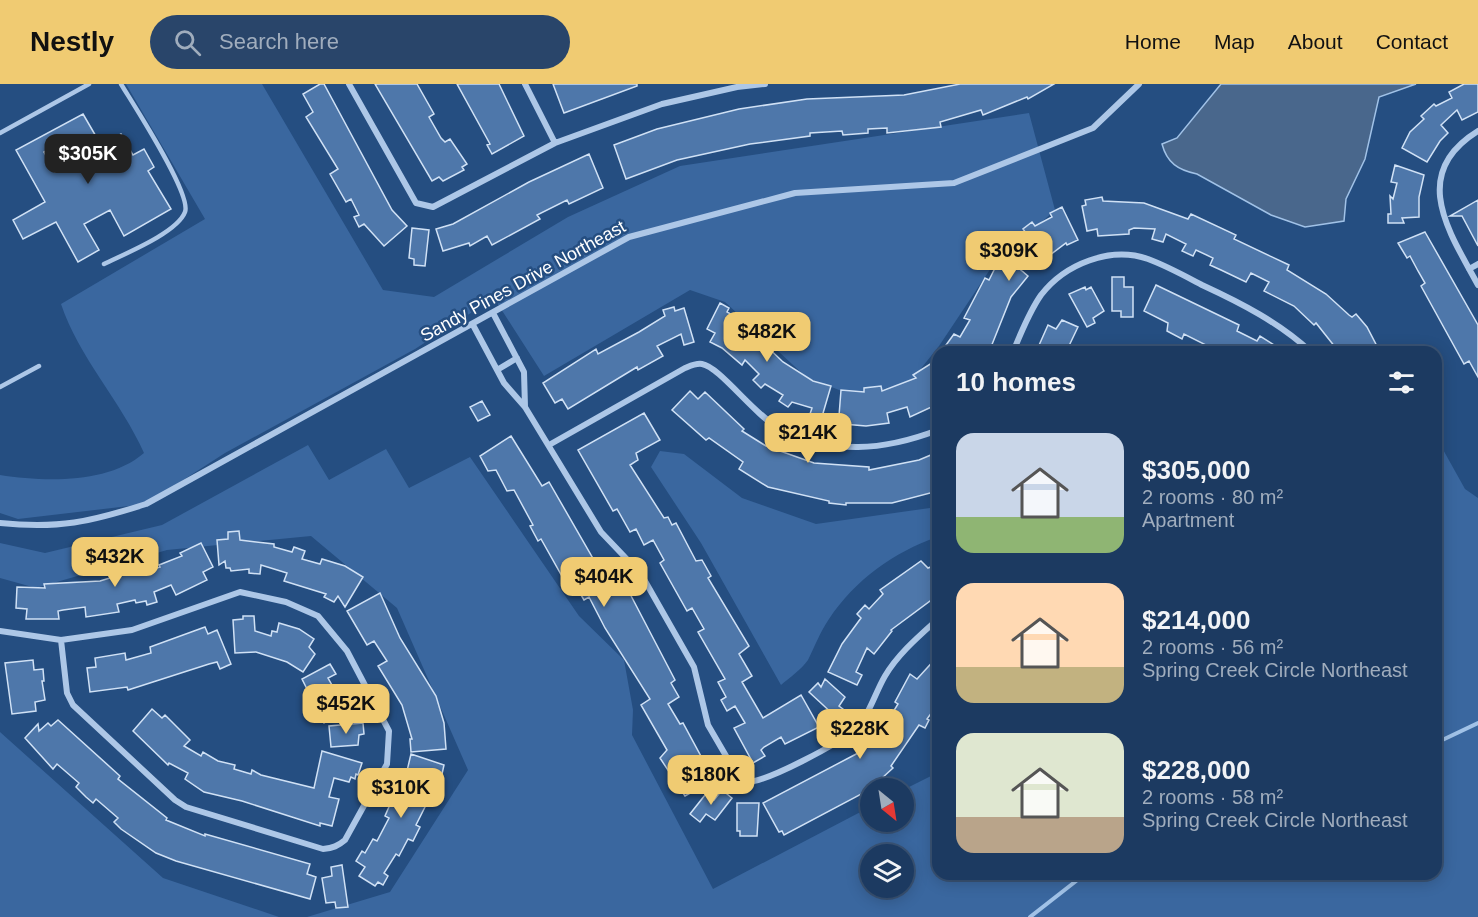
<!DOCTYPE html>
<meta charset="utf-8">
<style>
:root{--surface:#1c3a61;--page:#29456a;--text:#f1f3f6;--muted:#a0adbd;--line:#3a5476;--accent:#f0cb72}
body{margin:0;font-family:Helvetica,sans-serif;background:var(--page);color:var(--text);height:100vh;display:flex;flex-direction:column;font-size:22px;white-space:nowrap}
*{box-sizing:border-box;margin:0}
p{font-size:20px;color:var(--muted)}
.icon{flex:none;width:33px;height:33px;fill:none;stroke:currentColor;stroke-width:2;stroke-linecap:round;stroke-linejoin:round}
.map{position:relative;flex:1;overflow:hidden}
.panel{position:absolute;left:932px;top:262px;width:510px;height:534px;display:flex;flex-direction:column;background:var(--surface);border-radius:18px;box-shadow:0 3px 15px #0003,0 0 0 2px var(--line)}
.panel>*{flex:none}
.needle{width:39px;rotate:150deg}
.controls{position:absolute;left:860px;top:694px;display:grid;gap:12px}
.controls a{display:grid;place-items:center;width:54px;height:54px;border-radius:50%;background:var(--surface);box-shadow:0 3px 15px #0003,0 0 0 2px var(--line);font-size:30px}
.price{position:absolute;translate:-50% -51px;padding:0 14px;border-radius:12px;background:var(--accent);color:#111;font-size:20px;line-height:39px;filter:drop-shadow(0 2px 3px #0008)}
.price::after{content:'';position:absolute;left:50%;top:36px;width:18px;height:14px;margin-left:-9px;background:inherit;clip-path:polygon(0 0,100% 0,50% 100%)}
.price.selected{background:#222;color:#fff}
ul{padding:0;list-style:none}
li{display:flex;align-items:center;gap:18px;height:150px;padding:0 24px}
li span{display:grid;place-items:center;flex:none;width:168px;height:120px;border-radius:18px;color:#555}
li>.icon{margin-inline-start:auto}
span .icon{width:72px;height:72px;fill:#fffc;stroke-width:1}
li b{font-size:26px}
h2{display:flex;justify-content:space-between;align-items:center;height:72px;padding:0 24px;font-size:26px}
header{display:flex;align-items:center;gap:36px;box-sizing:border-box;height:84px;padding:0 30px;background:var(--accent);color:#111}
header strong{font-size:28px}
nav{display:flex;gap:33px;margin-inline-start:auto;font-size:21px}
.search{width:420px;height:54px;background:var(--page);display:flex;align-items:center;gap:15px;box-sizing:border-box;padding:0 21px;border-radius:33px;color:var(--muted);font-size:22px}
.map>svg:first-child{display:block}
.green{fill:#3a679f;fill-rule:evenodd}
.water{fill:#49678c;stroke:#a1c2e7;stroke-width:1.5}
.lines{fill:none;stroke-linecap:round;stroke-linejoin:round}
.stream{stroke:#a1c2e7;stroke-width:4}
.building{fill:#4e77aa;stroke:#d0e1f5;stroke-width:1.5;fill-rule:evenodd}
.service{stroke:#adc7e7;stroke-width:4.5}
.minor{stroke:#adc7e7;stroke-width:6}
.labels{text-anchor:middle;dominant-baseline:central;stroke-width:5;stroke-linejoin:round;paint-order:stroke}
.street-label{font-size:18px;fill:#fff;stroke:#254e81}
</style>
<header>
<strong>Nestly</strong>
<div class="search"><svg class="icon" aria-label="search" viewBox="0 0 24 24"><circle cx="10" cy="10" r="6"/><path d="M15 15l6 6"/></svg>Search here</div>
<nav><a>Home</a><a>Map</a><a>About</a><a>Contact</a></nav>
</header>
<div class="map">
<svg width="1478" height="833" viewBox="0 0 1478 833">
<rect width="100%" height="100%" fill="#254e81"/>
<path class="green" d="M126,0H262L383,206L434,213L568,133L680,82L1029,29L1055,126L991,184L939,262L911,297L857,313L806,293L725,218L690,206L544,292L494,214L415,265L225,369L146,420L18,435L0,429V391C45,398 108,400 144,369C121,317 79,274 61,220L205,135Z
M1436,353L1465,405L1478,414V833H307L390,808L468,686L397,524L311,452L167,466L36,504L0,494V459L45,469L162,441L308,361L329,396L386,365L409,404L470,373L579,532L624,576L633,626L632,651L713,805L870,723V738H903V706L937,689L938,790H1436ZM870,771H903V804H870Z
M660,367L684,370L742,414L816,440L937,423V453C894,468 855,496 829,535C820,548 815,562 808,576C802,585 789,594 781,601L701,459L651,383Z
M0,648L163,794L279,833H0Z"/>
<path class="water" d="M1221,0H1416L1379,13L1365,75L1346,115L1344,137L1305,143L1271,131L1197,90C1178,86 1167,79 1162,60L1177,54Z"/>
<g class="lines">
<path class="stream" d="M1436,659L1478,639
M1030,833L1085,790"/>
</g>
<path class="building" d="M320,0H324L392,126L407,142L384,162L364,140L359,143L354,133L359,131L351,115L346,118L330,90L338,85L306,33L313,28L303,10Z
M375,0H417L434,30L429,33L441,54L445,58L450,55L467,80L462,83L464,86L443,97L439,93L432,97Z
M457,0H499L524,52L492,70L487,61L490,60Z
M553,0H637V2L564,29Z
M960,0H1054L1028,15L1027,13L983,31L981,26L940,38L941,43L887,49V44L868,45V49L843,51L842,47L810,49V52L750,60L677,76L626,95L614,61L657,45L739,25L807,15L904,11Z
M1464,0H1478V28L1462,36L1457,26L1441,41L1448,49L1440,57L1427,78L1402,64L1410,48L1424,35L1421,32L1434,20L1436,22L1452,14L1449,8Z
M83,30L101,61L121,50L133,71L144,65L154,83L148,87L171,125L124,152L110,126L84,140L99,166L78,178L56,138L23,155L13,136L45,118L16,66ZM65,56L76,77L55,88L44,68Z
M589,70L603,104L569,120L567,116L537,131L540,135L492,161L487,152L470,162L469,159L443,167L436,145L453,140L529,98Z
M1395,81L1424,91L1419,113V133L1402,134L1404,139H1388V130H1391L1390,112L1393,115L1397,99L1391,98Z
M1102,113L1103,117L1144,119L1188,135L1191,130L1236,151L1234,155L1289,181L1287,186L1326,210L1349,231L1352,233L1356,230L1367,243L1380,268H1339L1316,239L1314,241L1294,222L1264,207L1269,198L1251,189L1246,198L1221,186L1210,181L1213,174L1196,166L1193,172L1182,167L1186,160L1166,150L1163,158L1152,155L1155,145L1134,144L1129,146V150L1098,152L1097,145L1087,147L1082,122L1086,121L1085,116Z
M1478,116V162L1462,132H1450Z
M1062,123L1078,156L1067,161L1066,159L1046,174L1042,170L1021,186L1028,192L1011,213L989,268L981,264L978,268H941L954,250L960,253L970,236L964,234L985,194L989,196L996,182L992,176L1000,166L1005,170L1026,149L1023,145L1032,138L1035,142L1052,133L1050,129Z
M412,144L429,146L425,182L414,181V175L409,174Z
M1425,148L1478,241V293L1469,277L1464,280L1421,202L1425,199L1418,187L1410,172L1407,174L1398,159Z
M1112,193H1124V203H1133V233H1121V227H1112Z
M1156,201L1239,241L1237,247L1257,257L1260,252L1285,268H1215L1216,266L1184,250L1182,255L1167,247L1168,239L1144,227Z
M1085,203L1086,206L1091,203L1104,227L1093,234L1095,239L1087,243L1069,210Z
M720,219L729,224L727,228L760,247L756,252L783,278L813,297L831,302L821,336L809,333L812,324L792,318L788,323L779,317L783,311L765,300L761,304L753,296L759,290L745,276L742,281L722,264L710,258L715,249L707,245Z
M674,223L675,227L684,224L694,258L684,261L681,250L657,262L663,272L638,286L637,283L568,325L562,315L555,319L543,299L596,265L598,270L639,248L665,232L663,226Z
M1062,236L1078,243L1066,268H1036L1048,241L1056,245Z
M938,275V320L910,333L907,323L887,329L889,339L866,342L843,340L844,332H839L841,306L864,308V304L881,302L882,307L916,294L913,291Z
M690,307L698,315L705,308L744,345L742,347L766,362L814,379L869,383V386L919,376L938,368V407L892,419H846V421L829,419V417L768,403L739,385L743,378L709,354L706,356L672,326Z
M482,317L490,331L478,337L470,323Z
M644,329L660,356L636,369L638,376L630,381L664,434L668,433L672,441L676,439L696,477L702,476L711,492L708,494L749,562L739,570L752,592L742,598L763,634L801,611L819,643L785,660L781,653L764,663L761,666L765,672L753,679L734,644L745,639L735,622L727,627L721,616L726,613L718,598L725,595L698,548L704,545L692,524L687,527L660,479L664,476L653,456L644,461L636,445L630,448L617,425L613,427L578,366Z
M511,352L542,402L549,398L602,490L610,486L623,509L628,506L675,596L671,599L679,613L668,620L680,640L683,639L709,687L700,692L705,701L685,712L660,674L667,666L641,621L650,615L605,544L589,513L584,516L574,499L567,501L541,455L538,457L530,442L533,441L514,406L507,407L496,386L488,387L480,372Z
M239,447L240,456L274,460V463L292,468L294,463L305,467L302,475L320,480L322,475L345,482L363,493L345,523L338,512L334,518L324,513L326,510L284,497L287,489L261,481L260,490L249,489V485L231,487L230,484H226L225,477L219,481L217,456L228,455V448Z
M201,459L213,483L203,488L207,496L176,511L171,501L154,508L157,518L147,521L146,517L136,519L135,516L117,520L119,528L86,533L85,523L63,526L58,527L59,535H26L27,525L16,524L17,503L45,504L44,500L100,497L136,486L137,490L160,483L159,481L182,472L180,469Z
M921,477L928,484L938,480V511L891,546L892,547L874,570L867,564L856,588L862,591L857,601L828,588L842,560L861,534L857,530L865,521L869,525L883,510L880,506Z
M380,509L400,554L436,612L444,639L446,665L411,668L410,655H412L402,621L378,582L387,577L374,557L367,561L347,527Z
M243,532H254L255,547L271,552L272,547L277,548L279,539L299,545L314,555L309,563L315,570L303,588L287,578L256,568L235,569L233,536L243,535Z
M205,543L208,550L217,546L231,580L220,585L217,578L209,580L128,606L127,603L90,608L87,584L96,583L95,574L125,569L126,576L151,569L150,563Z
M938,572V620L927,635L929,636L925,644L919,641L891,682L893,684L869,706L784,751L782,747L779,748L763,719L860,668L885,648L882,646L898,620L895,618L910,590L917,595Z
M33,576L34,586L43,585L44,597H42L45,616L35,618L36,627L12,630L5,579Z
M330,580L336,590L328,594L340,615L347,611L353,622L324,639L302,595Z
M825,595L845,613L839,622L843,625L836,633L809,608L818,599L821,603Z
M152,625L162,634L165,631L190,656L184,662L201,672L203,668L218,677L235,681L234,685L251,690L252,686L261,691L314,704L322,667L362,679L358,691L356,690L355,695L351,693L349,698L334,694L329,713L339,715L332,742L320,739V742L242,717L204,708L185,695L188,689L169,679L168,681L133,647Z
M58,636L120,692L118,695L167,734L166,736L205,752V750L310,780L307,790L316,793L310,815L176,777L156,769L121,745L114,738L118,734L96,715L93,719L86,713L76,703L79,699L57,680L53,685L25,654L38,640L39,647L48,639L51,642Z
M363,639L364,650L359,651L358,661L331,663L329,642Z
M411,670L444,681L442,690L438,689L432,709L416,741L420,743L413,757L408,755L399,772L396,770L384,789L388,792L383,801L378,798L375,802L359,792L365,783L356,777L362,767L365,769L373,755L377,757L389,734L385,732L392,716L397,705L402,708Z
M709,706L714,716L722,706L732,714L715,736L706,730L700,738L690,730Z
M737,719H759L757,752H740V747H737Z
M342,781L348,823L336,824L335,818L326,819L322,794L332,792L331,783Z"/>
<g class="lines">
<path class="service" d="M0,49L89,0
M104,180C124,170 177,149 185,128C192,110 133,20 121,0
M0,303L39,282"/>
<path class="minor" d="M349,0L416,119L433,123L555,59L662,20L737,3L765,0
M525,0L555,59
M1478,47C1408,90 1450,149 1478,201
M1469,185L1478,180
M493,229L524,288L525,323
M473,241L504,299L525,323L601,448L641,490L694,583L708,641L736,689L746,698C765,699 841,659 856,644C870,630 875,609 885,592C898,570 918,553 938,535
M1013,268C1021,249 1029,228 1041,211C1065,180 1110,162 1148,175C1167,182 1185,192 1202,201C1241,219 1280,239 1311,268
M497,286L517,274
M549,361L685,284C690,282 696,279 702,280C720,283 754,331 779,344C833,371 883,367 938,346
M0,439C59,445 90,438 146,420L629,153L795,109L954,99L1093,44L1139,0
M0,547L61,556L132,546L240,508L286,518L318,532L347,567L389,647L387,680L345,756C338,762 333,764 323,765L186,723L175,716L73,621L67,609L61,556"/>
</g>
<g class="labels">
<g class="street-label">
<text transform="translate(523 197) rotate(-29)">Sandy Pines Drive Northeast</text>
</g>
</g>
</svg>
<div class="controls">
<a><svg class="needle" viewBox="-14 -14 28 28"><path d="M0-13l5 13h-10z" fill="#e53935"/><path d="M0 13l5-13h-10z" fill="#a0adbd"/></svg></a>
<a><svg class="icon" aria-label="layers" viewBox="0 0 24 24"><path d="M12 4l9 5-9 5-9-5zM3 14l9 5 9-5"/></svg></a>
</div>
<b class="price selected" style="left:88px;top:101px">$305K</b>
<b class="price" style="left:1009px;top:198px">$309K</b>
<b class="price" style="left:767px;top:279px">$482K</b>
<b class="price" style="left:808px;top:380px">$214K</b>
<b class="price" style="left:115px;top:504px">$432K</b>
<b class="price" style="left:604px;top:524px">$404K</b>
<b class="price" style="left:346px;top:651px">$452K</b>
<b class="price" style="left:860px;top:676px">$228K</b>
<b class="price" style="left:711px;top:722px">$180K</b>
<b class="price" style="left:401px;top:735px">$310K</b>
<section class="panel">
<h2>10 homes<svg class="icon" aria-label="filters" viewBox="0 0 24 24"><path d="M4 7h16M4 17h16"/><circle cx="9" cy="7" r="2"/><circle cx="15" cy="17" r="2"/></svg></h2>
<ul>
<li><span style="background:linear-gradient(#c9d6e8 70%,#8fb573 0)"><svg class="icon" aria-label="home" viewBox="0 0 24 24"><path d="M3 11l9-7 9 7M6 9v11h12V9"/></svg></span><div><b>$305,000</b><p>2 rooms · 80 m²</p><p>Apartment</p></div></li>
<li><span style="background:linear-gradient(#ffd9b3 70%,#c2b280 0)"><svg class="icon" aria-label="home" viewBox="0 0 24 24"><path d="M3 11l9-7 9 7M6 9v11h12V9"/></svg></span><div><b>$214,000</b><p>2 rooms · 56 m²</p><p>Spring Creek Circle Northeast</p></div></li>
<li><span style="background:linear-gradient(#dfe7d0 70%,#b9a48a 0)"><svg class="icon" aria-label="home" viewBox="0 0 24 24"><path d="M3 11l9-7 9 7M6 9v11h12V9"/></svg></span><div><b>$228,000</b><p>2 rooms · 58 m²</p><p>Spring Creek Circle Northeast</p></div></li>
</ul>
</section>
</div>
